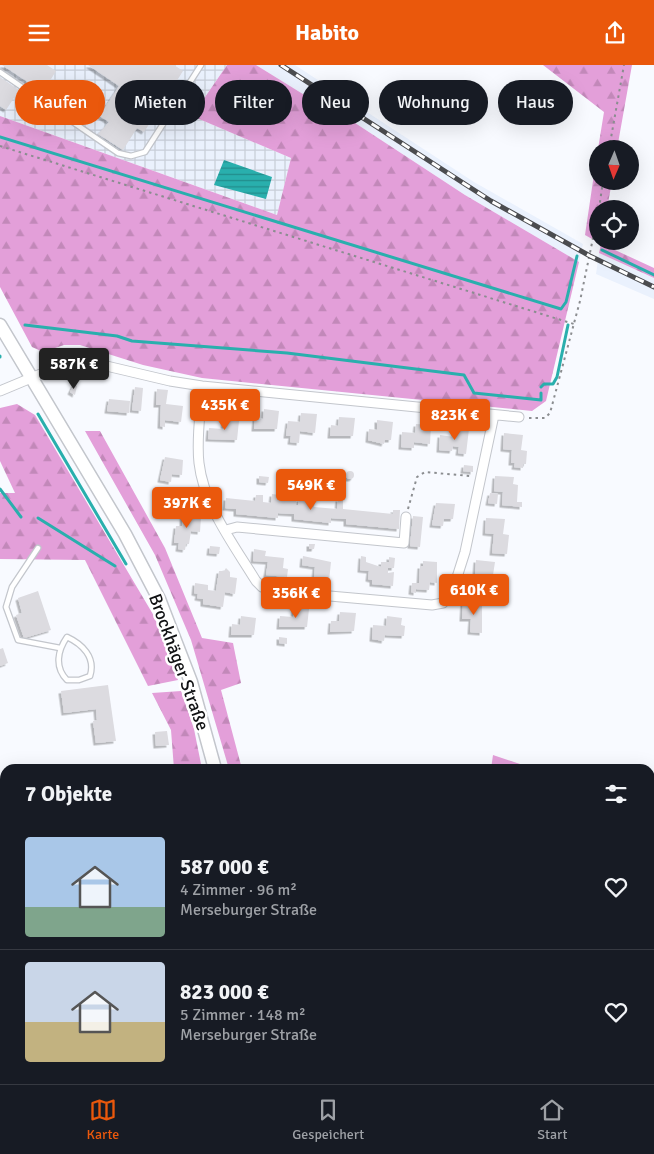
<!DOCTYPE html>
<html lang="de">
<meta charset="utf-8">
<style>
:root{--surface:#171b24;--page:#20242c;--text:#f1f3f6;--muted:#9ea1a6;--line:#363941;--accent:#ea580c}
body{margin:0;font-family:Signika,sans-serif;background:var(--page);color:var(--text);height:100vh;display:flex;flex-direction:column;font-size:19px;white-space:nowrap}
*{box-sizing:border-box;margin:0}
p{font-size:16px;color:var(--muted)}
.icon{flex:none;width:28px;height:28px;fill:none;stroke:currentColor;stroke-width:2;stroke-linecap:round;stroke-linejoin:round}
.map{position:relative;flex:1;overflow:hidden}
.drawer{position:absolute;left:0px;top:699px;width:655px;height:321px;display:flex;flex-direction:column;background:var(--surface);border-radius:15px 15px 0 0;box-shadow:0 5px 20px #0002}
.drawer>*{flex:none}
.hud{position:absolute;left:15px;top:15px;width:625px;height:45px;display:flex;gap:10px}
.needle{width:32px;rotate:182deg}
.tools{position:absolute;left:589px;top:75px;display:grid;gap:10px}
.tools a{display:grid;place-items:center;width:50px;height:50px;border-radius:50%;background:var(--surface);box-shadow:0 5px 20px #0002;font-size:25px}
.price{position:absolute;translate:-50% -42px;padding:0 11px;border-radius:5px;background:var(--accent);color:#fff;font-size:16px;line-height:32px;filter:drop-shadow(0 1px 2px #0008)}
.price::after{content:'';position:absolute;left:50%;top:30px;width:15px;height:11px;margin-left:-8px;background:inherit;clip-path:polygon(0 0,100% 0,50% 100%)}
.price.active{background:#222;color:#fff}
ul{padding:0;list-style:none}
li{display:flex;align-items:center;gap:15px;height:125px;padding:0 25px}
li+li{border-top:1px solid var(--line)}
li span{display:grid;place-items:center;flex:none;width:140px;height:100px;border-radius:5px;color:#555}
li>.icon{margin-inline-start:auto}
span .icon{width:60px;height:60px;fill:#fffc;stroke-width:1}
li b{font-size:21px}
h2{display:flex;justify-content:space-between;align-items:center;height:60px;padding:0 25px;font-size:21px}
.chip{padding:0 18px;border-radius:22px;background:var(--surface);box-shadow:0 5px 20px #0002;font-size:18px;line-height:45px}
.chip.active{background:var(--accent);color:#fff}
header{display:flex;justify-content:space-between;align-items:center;height:65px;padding:0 25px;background:var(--accent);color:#fff;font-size:22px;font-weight:800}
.dock{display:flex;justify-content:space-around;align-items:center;height:70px;border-top:1px solid var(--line);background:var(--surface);font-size:14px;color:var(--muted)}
.dock a{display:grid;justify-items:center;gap:2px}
.dock .active{color:var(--accent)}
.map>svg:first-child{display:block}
.built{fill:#eaf1fd}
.industrial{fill:url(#industrial-grid)}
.grass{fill:url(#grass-tufts)}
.forest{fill:url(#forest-firs)}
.water{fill:url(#water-rules)}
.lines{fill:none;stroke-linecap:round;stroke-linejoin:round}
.stream{stroke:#29afad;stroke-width:3}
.building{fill:#dcdbe0;filter:url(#shadow)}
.service-casing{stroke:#c3c6cc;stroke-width:7}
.minor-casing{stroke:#c3c6cc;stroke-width:11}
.secondary-casing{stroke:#c3c6cc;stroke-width:15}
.path{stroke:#8b8d90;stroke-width:2;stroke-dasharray:2.5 4;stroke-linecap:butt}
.service{stroke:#fff;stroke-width:4.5}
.minor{stroke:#fff;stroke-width:9}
.secondary{stroke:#fff;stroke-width:12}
.rail-casing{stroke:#4b4c4f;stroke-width:5}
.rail{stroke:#fff;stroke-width:3;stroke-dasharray:9;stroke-linecap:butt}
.labels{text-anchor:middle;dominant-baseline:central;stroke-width:5;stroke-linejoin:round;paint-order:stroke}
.street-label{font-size:18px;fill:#101113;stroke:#fff}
</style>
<header><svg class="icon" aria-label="menu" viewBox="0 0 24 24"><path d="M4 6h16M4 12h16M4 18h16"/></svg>Habito<svg class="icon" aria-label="share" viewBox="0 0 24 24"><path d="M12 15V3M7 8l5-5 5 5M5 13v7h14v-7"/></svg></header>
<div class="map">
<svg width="654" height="1019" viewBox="0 0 654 1019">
<defs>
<pattern id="industrial-grid" width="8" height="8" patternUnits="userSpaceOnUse" patternTransform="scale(1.25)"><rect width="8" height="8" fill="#eaf1fd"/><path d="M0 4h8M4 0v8" fill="none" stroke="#c8ced8"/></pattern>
<pattern id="grass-tufts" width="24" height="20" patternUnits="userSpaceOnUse" patternTransform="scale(1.25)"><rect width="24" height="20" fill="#f9e4f5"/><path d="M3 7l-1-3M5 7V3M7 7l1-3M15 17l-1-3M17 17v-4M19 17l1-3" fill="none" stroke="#d4c3d1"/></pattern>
<pattern id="forest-firs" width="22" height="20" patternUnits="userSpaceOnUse" patternTransform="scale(1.25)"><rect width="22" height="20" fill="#e39fd9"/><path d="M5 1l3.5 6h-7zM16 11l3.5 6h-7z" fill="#c288b9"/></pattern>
<pattern id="water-rules" width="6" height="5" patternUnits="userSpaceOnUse" patternTransform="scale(1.25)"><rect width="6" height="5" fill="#29afad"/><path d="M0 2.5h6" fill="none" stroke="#228d8c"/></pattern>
<filter id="shadow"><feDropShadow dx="-2.5" dy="2.5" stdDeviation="0" flood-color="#0004"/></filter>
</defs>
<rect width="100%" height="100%" fill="#f8faff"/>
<path class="built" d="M256,0H295L474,117L583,179L579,197L465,130L349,54L340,52Z
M599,188L654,213V234L596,209Z"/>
<path class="industrial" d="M0,0H227L192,51L291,93L277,150L0,51Z"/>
<path class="grass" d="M5,889V983H0V895Z"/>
<path class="forest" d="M227,0H256L340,52L349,54L465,130L579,197L546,336L532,346L202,313L143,300L80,280H64L43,287L32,282L0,222V51L277,150L291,93L192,51Z
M543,0H632L617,84H598L604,47Z
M597,89L598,116H612L607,144H598V176H602V179L654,203V213L599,188L601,179L585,170Z
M17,339L35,350L154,551L178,615L148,621L85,495L0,494V428H15L0,396V343Z
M85,366H100L165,483L202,573L233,578L241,618L221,625L242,704H229L191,575L155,490Z
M181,626L194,664L202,704H174L171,665L152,628Z
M493,690L535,704H491Z
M650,741L654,742V816L650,815Z
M5,823V842L0,847V827Z"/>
<path class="water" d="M224,95L272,112L266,134L214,120Z
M0,737L5,741V823L0,827Z"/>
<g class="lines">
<path class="stream" d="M0,72L561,244L566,237L577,191
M602,185L654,210
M25,260L117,271L132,276L287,288L464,310L474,328L541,335V328
M0,291V292
M541,322L544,319H553L557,312L568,260
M38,349L126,499
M0,424L21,452
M38,453L115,501
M0,721L5,723
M650,774L654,776
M0,879L5,874
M650,887H654"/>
</g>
<path class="building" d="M2,0H47L56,6L43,27Z
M88,0H174L183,6L144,67L137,63L123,85L98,69L109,57L73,34L78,27L104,44L119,21Z
M0,12L19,25L6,45L0,41Z
M74,319L77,321L75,330L70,327Z
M135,322L143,323L141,346L132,345Z
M157,324L168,325L166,339L183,341L181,357L165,355V362L160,361L161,340H156Z
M109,334L130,336L129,348L107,346Z
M264,344L279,346L277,364H254L255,353L263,354Z
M301,348L317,349L315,368L300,366L299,378L290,377L291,371H286L288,356L300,357Z
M339,352L355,353L353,371H330L331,360L338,361Z
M224,355L239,356L237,375L208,374L209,363L223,364Z
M377,355L393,357L391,375H385L384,379L368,375L369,364L377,365Z
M416,359L431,360L430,379L414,377V383L401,382L402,367L415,368Z
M454,362L469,364L466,389L458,388L459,382L453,381L452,386L439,385L440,370L454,372Z
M504,368L523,370L521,385L527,386L526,399H523V403L514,402L515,398H511L512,385L503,384Z
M165,392L183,395L182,410L172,409L171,417L160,415Z
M464,400L473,401V407L463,406Z
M346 410a4 4 0 1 1 8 0a4 4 0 1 1-8 0Z
M259,411L269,412L268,418L259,417Z
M495,411L514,412L513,419L518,420L517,437H522V442L502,440L503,427L494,426Z
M280,422L286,423L284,439L287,425L296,426V440H298L299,434L315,435L314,442L337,444L338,434L343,435V444L393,449V445H400L399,464L346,459V454L331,453V458L294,454V449L278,448V453L236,449V444L225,443L226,433L255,436L256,430H263V437L271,438L272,429L280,430Z
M490,428L498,429L497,439L488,438Z
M436,438L455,439L453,454H444L443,461L432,460Z
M183,444L191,445V451L201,452L200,467L191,466L189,479H186L185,485L178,484L179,478H174L176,461H182Z
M413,451L423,452L420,482L410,481Z
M486,453L505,454L503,469L509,470L507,489L492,488L494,469L485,468Z
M309,479H315L314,484H309Z
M210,481L220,482L219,489L209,488Z
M254,484L266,486L265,491L284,493L283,503L288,504L287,512L266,510L268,497L253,496Z
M303,491L331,497L329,516L314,514L315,502L302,500Z
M361,491L366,492V497L381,502V497H389V492L395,493L394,503H388V508L394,507L393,521L372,519V515L368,514L369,506L360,505Z
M476,495L495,497L493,510L503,511L502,526L483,524L484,511L475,510Z
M423,496L437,497V518L430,517L429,525L416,524V528L411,527L412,518H419L420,501H423Z
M226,503L230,507V512L237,513L235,529L225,527L223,542L203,539V534L197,533L198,529L194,528L195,518L208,520V525L216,526L219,506H224Z
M38,526L51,565L24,573L16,550L22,548L18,533Z
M463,538L482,539V568L470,567L471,554H462Z
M294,543L309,544L307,562H279L280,551L293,552Z
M340,547L356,548L354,566L330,567L331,556H339Z
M241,551L256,553L254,570H231L232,559L240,560Z
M387,551L402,553L401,560L405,561L404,571L385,570L384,576L372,574L373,560L386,561Z
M279,572L287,573V579L279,578Z
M3,583L8,598L0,601V584Z
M108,620L116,676L96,678L93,656L97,655L96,644L64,648L61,626Z
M167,666L169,680L156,681L155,667Z"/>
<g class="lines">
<defs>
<path id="service" d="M0,7L118,88L131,91L145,87L201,0
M38,483L12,522L6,542L18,575L60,583
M67,572C82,579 96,592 90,611L79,615H67C54,602 58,585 67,572Z"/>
<path id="minor" d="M202,321C201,346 196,373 199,398C204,441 234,480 256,516L262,522L273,526L432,540L443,538L452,528L465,487L494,350
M0,326L55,303L73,298L98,299L170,316L202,321L519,352
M226,465L237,462L404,478L406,452"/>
<path id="secondary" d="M0,260L125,469L159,534L191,617L215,704
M246,1015V1019"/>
</defs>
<use href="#service" class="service-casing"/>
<use href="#minor" class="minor-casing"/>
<use href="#secondary" class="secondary-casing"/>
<path class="path" d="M0,81L574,259
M609,84L624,0
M599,144L603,116
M529,353H545L550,348L580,236L598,149
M408,444L417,412L425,407L470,411
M650,791L654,793
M0,987H5"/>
<use href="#service" class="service"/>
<use href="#minor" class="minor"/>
<use href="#secondary" class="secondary"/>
<defs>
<path id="rail" d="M281,0L491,136L590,191L654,222"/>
</defs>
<use href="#rail" class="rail-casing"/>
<use href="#rail" class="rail"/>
</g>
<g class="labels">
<g class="street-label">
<text transform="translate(179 597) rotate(70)">Brockhäger Straße</text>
</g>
</g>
</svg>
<div class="tools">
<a><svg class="needle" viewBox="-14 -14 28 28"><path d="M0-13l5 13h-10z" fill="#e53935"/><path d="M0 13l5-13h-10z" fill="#9ea1a6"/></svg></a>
<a><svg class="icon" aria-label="locate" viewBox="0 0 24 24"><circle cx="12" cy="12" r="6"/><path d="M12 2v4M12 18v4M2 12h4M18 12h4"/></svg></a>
</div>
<b class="price active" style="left:74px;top:325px">587K €</b>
<b class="price" style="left:225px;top:366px">435K €</b>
<b class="price" style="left:455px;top:376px">823K €</b>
<b class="price" style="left:311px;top:446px">549K €</b>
<b class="price" style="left:187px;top:464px">397K €</b>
<b class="price" style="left:474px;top:551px">610K €</b>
<b class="price" style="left:296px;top:554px">356K €</b>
<div class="hud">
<a class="chip active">Kaufen</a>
<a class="chip">Mieten</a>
<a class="chip">Filter</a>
<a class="chip">Neu</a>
<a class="chip">Wohnung</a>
<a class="chip">Haus</a>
</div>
<section class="drawer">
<h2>7 Objekte<svg class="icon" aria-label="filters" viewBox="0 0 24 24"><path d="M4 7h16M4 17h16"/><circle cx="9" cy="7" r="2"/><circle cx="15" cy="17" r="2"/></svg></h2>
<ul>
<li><span style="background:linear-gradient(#a9c7e8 70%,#7fa58c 0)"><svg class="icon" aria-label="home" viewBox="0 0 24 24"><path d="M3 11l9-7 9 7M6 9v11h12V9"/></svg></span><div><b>587 000 €</b><p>4 Zimmer · 96 m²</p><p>Merseburger Straße</p></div><svg class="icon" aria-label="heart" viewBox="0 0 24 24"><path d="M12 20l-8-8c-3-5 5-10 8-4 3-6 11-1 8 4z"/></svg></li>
<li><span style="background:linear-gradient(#c9d6e8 60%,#c2b280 0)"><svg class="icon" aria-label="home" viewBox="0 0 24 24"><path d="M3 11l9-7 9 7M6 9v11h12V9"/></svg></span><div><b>823 000 €</b><p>5 Zimmer · 148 m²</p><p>Merseburger Straße</p></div><svg class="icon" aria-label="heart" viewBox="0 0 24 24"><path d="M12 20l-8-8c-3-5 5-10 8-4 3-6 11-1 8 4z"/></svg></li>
</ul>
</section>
</div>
<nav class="dock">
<a class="active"><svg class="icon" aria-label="map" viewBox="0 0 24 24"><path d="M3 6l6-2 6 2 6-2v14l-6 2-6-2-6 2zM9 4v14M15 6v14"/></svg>Karte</a>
<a><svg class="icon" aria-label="saved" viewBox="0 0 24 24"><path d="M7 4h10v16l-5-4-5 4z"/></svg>Gespeichert</a>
<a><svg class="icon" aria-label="home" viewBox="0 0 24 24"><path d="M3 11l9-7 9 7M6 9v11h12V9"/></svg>Start</a>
</nav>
